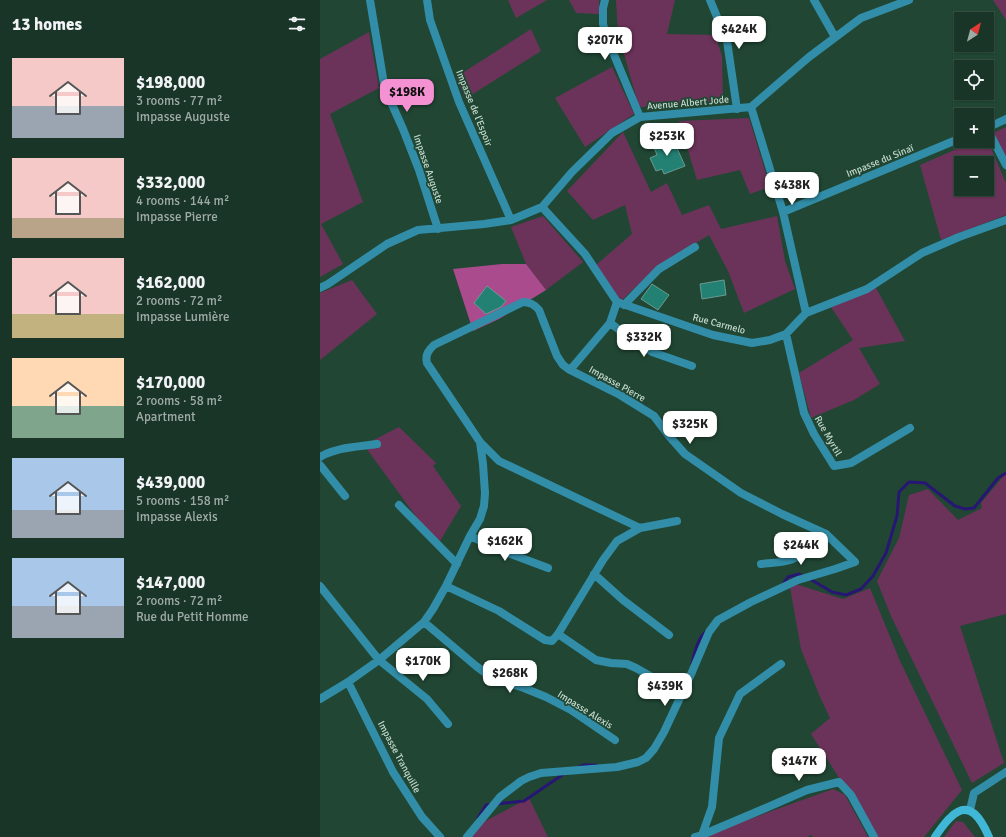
<!DOCTYPE html>
<meta charset="utf-8">
<style>
:root{--surface:#193527;--page:#223d2f;--text:#f1f3f6;--muted:#9faba7;--line:#375044;--accent:#f491d3}
body{margin:0;font-family:Signika,sans-serif;background:var(--page);color:var(--text);height:100vh;display:flex;flex-direction:column;font-size:15px;white-space:nowrap}
*{box-sizing:border-box;margin:0}
p{font-size:13px;color:var(--muted)}
.icon{flex:none;width:22px;height:22px;fill:none;stroke:currentColor;stroke-width:2;stroke-linecap:round;stroke-linejoin:round}
.map{position:relative;flex:1;overflow:hidden}
.panel{display:flex;flex-direction:column;background:var(--surface);width:320px}
.panel>*{flex:none}
.needle{width:26px;rotate:36deg}
.buttons{position:absolute;left:634px;top:12px;display:grid;gap:8px}
.buttons a{display:grid;place-items:center;width:40px;height:40px;border-radius:0px;background:var(--surface);box-shadow:0 1px 3px #0004,0 0 0 1px var(--line);font-size:20px}
.price{position:absolute;translate:-50% -34px;padding:0 9px;border-radius:8px;background:#fff;color:#222;font-size:13px;line-height:26px;filter:drop-shadow(0 1px 2px #0008)}
.price::after{content:'';position:absolute;left:50%;top:24px;width:12px;height:9px;margin-left:-6px;background:inherit;clip-path:polygon(0 0,100% 0,50% 100%)}
.price.on{background:var(--accent);color:#111}
ul{padding:0;list-style:none}
li{display:flex;align-items:center;gap:12px;height:100px;padding:0 12px}
li span{display:grid;place-items:center;flex:none;width:112px;height:80px;border-radius:0px;color:#555}
li>.icon{margin-inline-start:auto}
span .icon{width:48px;height:48px;fill:#fffc;stroke-width:1}
li b{font-size:17px}
h2{display:flex;justify-content:space-between;align-items:center;height:48px;padding:0 12px;font-size:17px}
main{display:flex;flex:1;min-height:0}
.map>svg:first-child{display:block}
.green{fill:#6b3359;fill-rule:evenodd}
.forest{fill:#aa4b8d}
.lines{fill:none;stroke-linecap:round;stroke-linejoin:round}
.stream{stroke:#271673;stroke-width:3}
.building{fill:#228173;stroke:#6a9a90}
.street{stroke:#328ea8;stroke-width:8}
.secondary{stroke:#41b7d8;stroke-width:8}
.labels{text-anchor:middle;dominant-baseline:central;stroke-width:3.5;stroke-linejoin:round;paint-order:stroke}
.street-label{font-size:10px;fill:#c3d8cc;stroke:#214734}
</style>
<main>
<section class="panel">
<h2>13 homes<svg class="icon" aria-label="filters" viewBox="0 0 24 24"><path d="M4 7h16M4 17h16"/><circle cx="9" cy="7" r="2"/><circle cx="15" cy="17" r="2"/></svg></h2>
<ul>
<li><span style="background:linear-gradient(#f6c9c9 60%,#9aa5b1 0)"><svg class="icon" aria-label="home" viewBox="0 0 24 24"><path d="M3 11l9-7 9 7M6 9v11h12V9"/></svg></span><div><b>$198,000</b><p>3 rooms · 77 m²</p><p>Impasse Auguste</p></div></li>
<li><span style="background:linear-gradient(#f6c9c9 75%,#b9a48a 0)"><svg class="icon" aria-label="home" viewBox="0 0 24 24"><path d="M3 11l9-7 9 7M6 9v11h12V9"/></svg></span><div><b>$332,000</b><p>4 rooms · 144 m²</p><p>Impasse Pierre</p></div></li>
<li><span style="background:linear-gradient(#f6c9c9 70%,#c2b280 0)"><svg class="icon" aria-label="home" viewBox="0 0 24 24"><path d="M3 11l9-7 9 7M6 9v11h12V9"/></svg></span><div><b>$162,000</b><p>2 rooms · 72 m²</p><p>Impasse Lumière</p></div></li>
<li><span style="background:linear-gradient(#ffd9b3 60%,#7fa58c 0)"><svg class="icon" aria-label="home" viewBox="0 0 24 24"><path d="M3 11l9-7 9 7M6 9v11h12V9"/></svg></span><div><b>$170,000</b><p>2 rooms · 58 m²</p><p>Apartment</p></div></li>
<li><span style="background:linear-gradient(#a9c7e8 65%,#9aa5b1 0)"><svg class="icon" aria-label="home" viewBox="0 0 24 24"><path d="M3 11l9-7 9 7M6 9v11h12V9"/></svg></span><div><b>$439,000</b><p>5 rooms · 158 m²</p><p>Impasse Alexis</p></div></li>
<li><span style="background:linear-gradient(#a9c7e8 60%,#9aa5b1 0)"><svg class="icon" aria-label="home" viewBox="0 0 24 24"><path d="M3 11l9-7 9 7M6 9v11h12V9"/></svg></span><div><b>$147,000</b><p>2 rooms · 72 m²</p><p>Rue du Petit Homme</p></div></li>
</ul>
</section>
<div class="map">
<svg width="686" height="837" viewBox="0 0 686 837">
<rect width="100%" height="100%" fill="#214734"/>
<path class="green" d="M188,0H227L196,18Z
M249,0H279V14L256,13Z
M296,0H355L347,34L395,35L402,56L403,103L319,107L298,33Z
M673,0H686V20Z
M211,29L221,51L145,99L136,77Z
M49,32L59,88L10,114L43,202L1,224L23,264L0,277V59Z
M292,67L314,114L265,147L235,98Z
M429,118L450,187L430,194L420,170L377,180L359,121Z
M686,127V160L673,133Z
M303,132L331,192L347,183L362,215L389,205L401,229L457,216L465,261L475,289L424,313L408,271L389,235L336,268L301,301L276,265L312,234L305,205L273,220L247,191Z
M667,139L686,183V215L621,240L600,165L655,141H667ZM641,163H667V189H641Z
M223,216L263,262L226,290L206,264L191,227Z
M32,280L57,314L0,360V293Z
M556,288L585,341L539,348L560,384L534,400L491,418L479,373L533,340L511,307Z
M79,427L116,463L113,466L141,506L120,541L108,533L44,445Z
M686,473V614L640,626L684,763L652,783L571,616L557,581L579,538L589,495L608,489L638,520L662,508L661,503Z
M469,582L523,599L550,588L580,661L642,790L604,837H557L491,734L510,718L500,697L481,649Z
M513,789L525,795L548,837H493L492,835L487,837H380Z
M209,798L228,837H152L156,826Z
M636,821L643,822L655,837H624Z"/>
<path class="forest" d="M182,264H206L226,290L179,319L153,331L133,269Z"/>
<g class="lines">
<path class="stream" d="M490,579L512,592L526,595L541,589L553,576L566,553L577,516L579,492L589,482L605,483L635,506L645,509L654,508L678,478L686,473
M463,584L468,577L479,574L483,576
M372,664C374,654 379,635 388,630
M259,767L264,765H276
M158,818L166,805L204,801L245,773"/>
</g>
<path class="building" d="M352,137L365,166L344,174L342,169L336,171L330,158L337,155L333,145Z
M404,280L406,295L382,299L380,284Z
M332,284L349,295L338,310L321,299Z
M167,286L186,301L181,307L166,314L154,303Z"/>
<g class="lines">
<path class="street" d="M50,0L64,84L70,100L83,129L99,170L118,229
M107,0L110,20L139,102L191,220
M285,0L283,8V24L287,38L320,117
M390,0L407,41L417,109
M494,0L515,37
M431,107L463,212L486,313
M667,128L686,165
M667,128L686,119
M222,207L265,254L297,302L393,335L432,343L450,340L466,334L486,313L547,289L602,253L639,237L686,220
M463,212L641,138
M0,288L8,284L67,244L98,230L164,224L191,220L222,207L252,172L292,133L320,117L431,107L489,57L541,18L589,0
M304,305L339,269L375,247
M290,323L312,339L332,352L372,366
M466,334L484,413L494,434L514,466L531,463L590,428
M160,442L179,461L320,528L357,521
M0,457C17,447 38,447 57,444
M0,465L25,496
M79,505L137,564
M320,528L297,541L283,560L238,634L276,660L291,663L307,664L316,668L346,685
M150,536L188,553L228,568
M441,564C450,563 461,563 470,560C485,555 495,546 506,534
M274,574L303,600L349,635
M0,586L59,660L107,699L128,724
M126,586L179,611L225,640L232,641L238,634
M104,622L156,666L168,675L182,681L204,688L226,697L251,710L295,740
M28,682L73,772L102,817L120,837
M0,699L28,682L59,660L104,622L113,609L126,586L150,536L160,519L164,506L165,493L163,464L160,442L107,363C105,355 108,351 114,345L203,302C210,302 215,305 219,310L237,356L243,365L250,370
M650,810L654,793L686,772
M382,835L392,807L399,738L420,694L461,664
M147,837L180,797L201,781L209,777L221,773L297,767L318,762L326,758L334,749L344,732L372,672L389,632L398,620L431,602L478,580L515,569L535,562L506,534L462,514L421,493L365,454L349,436L334,416L300,395L250,370L290,323L297,302
M375,837L382,835L441,810L487,790L519,782L531,795L554,837"/>
<path class="secondary" d="M615,837C620,830 625,822 631,817C650,798 662,821 669,837"/>
</g>
<g class="labels">
<g class="street-label">
<text transform="translate(368 103) rotate(-5)">Avenue Albert Jode</text>
<text transform="translate(154 108) rotate(68)">Impasse de l'Espoir</text>
<text transform="translate(560 161) rotate(-22)">Impasse du Sinaï</text>
<text transform="translate(108 169) rotate(71)">Impasse Auguste</text>
<text transform="translate(399 324) rotate(15)">Rue Carmelo</text>
<text transform="translate(297 384) rotate(29)">Impasse Pierre</text>
<text transform="translate(508 436) rotate(60)">Rue Myrtil</text>
<text transform="translate(265 710) rotate(32)">Impasse Alexis</text>
<text transform="translate(79 757) rotate(62)">Impasse Tranquille</text>
</g>
</g>
</svg>
<div class="buttons">
<a><svg class="needle" viewBox="-14 -14 28 28"><path d="M0-13l5 13h-10z" fill="#e53935"/><path d="M0 13l5-13h-10z" fill="#9faba7"/></svg></a>
<a><svg class="icon" aria-label="locate" viewBox="0 0 24 24"><circle cx="12" cy="12" r="6"/><path d="M12 2v4M12 18v4M2 12h4M18 12h4"/></svg></a>
<a>+</a>
<a>−</a>
</div>
<b class="price" style="left:419px;top:50px">$424K</b>
<b class="price" style="left:285px;top:61px">$207K</b>
<b class="price on" style="left:87px;top:113px">$198K</b>
<b class="price" style="left:347px;top:157px">$253K</b>
<b class="price" style="left:472px;top:206px">$438K</b>
<b class="price" style="left:324px;top:358px">$332K</b>
<b class="price" style="left:370px;top:445px">$325K</b>
<b class="price" style="left:185px;top:562px">$162K</b>
<b class="price" style="left:481px;top:566px">$244K</b>
<b class="price" style="left:103px;top:682px">$170K</b>
<b class="price" style="left:190px;top:694px">$268K</b>
<b class="price" style="left:345px;top:707px">$439K</b>
<b class="price" style="left:479px;top:782px">$147K</b>
</div>
</main>
